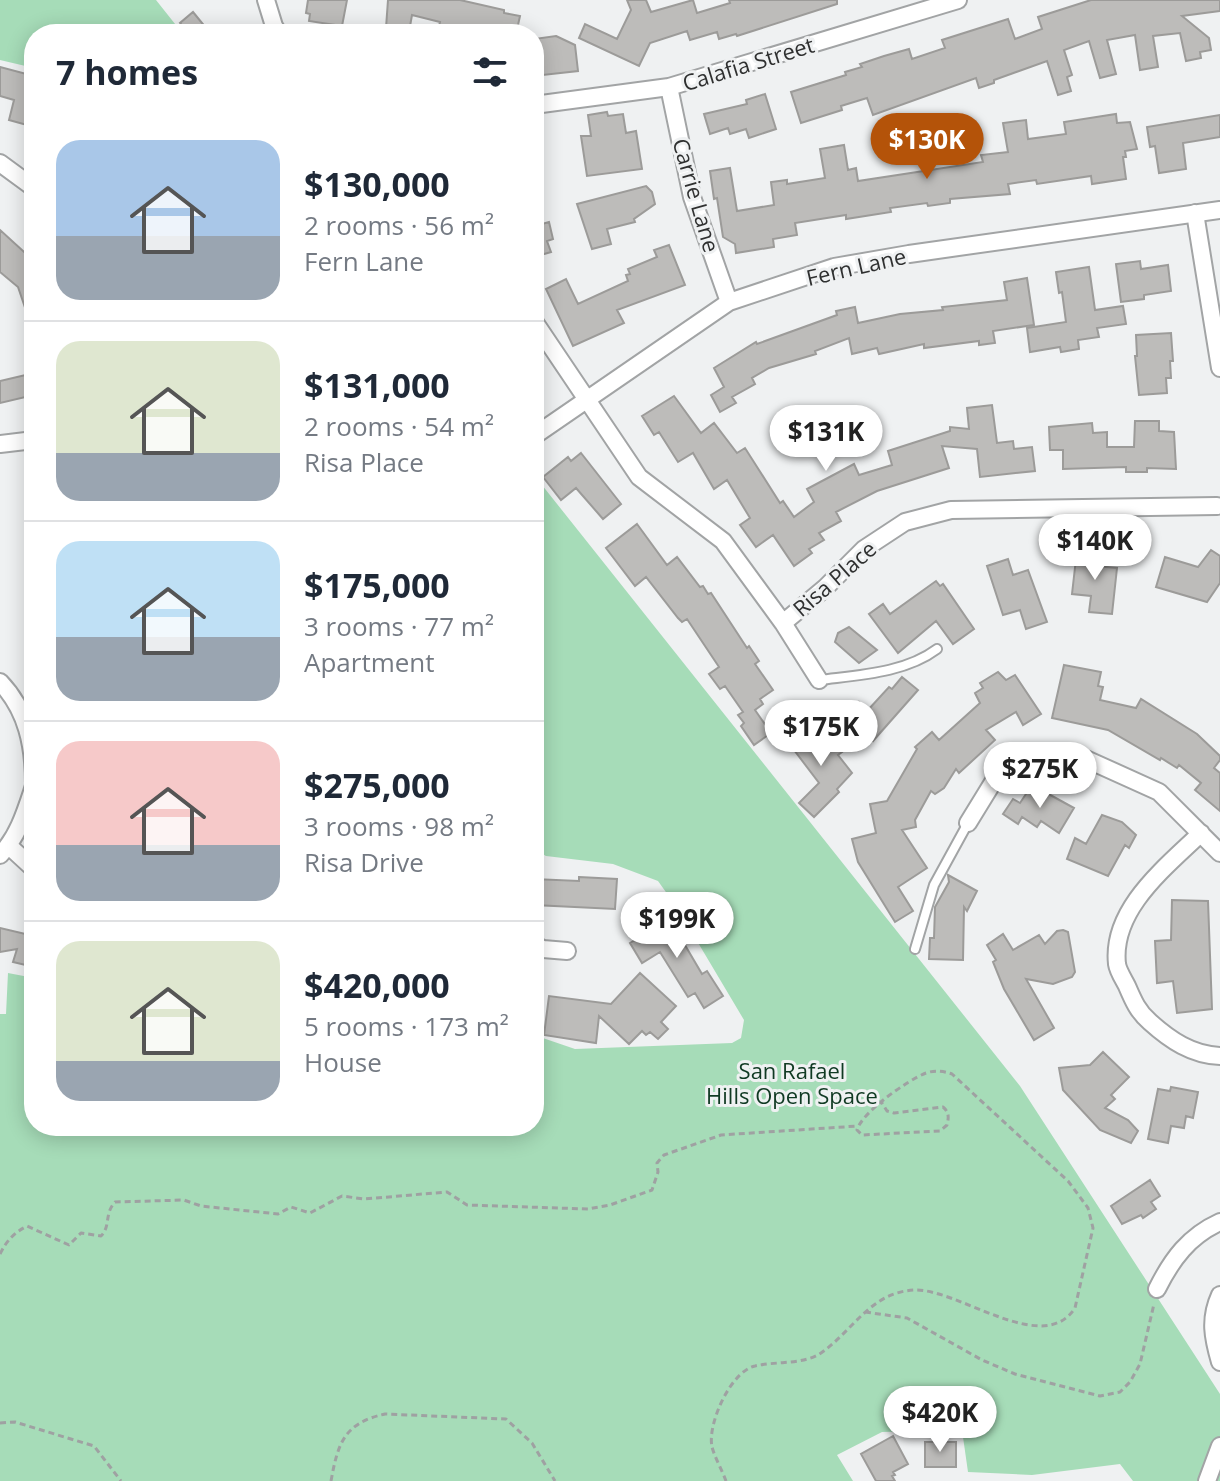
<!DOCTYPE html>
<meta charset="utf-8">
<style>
:root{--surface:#fff;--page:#f6f6f7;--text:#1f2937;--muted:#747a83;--line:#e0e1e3;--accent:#b45309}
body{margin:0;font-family:"Open Sans",sans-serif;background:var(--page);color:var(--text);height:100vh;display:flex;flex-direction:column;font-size:30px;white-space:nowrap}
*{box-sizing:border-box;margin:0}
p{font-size:26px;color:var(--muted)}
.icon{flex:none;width:44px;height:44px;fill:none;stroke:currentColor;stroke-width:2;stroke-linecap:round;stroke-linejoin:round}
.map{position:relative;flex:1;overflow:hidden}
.panel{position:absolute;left:24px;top:24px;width:520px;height:1112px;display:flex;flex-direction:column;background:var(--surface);border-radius:32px;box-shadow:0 4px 20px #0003}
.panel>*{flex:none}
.price{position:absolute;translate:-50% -68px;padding:0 18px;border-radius:28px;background:#fff;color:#222;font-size:26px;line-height:52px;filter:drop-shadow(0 2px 4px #0008)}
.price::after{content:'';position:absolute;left:50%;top:48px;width:24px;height:18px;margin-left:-12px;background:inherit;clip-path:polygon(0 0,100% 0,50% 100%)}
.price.on{background:var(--accent);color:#fff}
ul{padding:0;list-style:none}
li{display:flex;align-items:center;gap:24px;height:200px;padding:0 32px}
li+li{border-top:2px solid var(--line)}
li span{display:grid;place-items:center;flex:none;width:224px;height:160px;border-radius:24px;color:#555}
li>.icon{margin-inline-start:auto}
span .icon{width:96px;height:96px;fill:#fffc;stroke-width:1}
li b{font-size:34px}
h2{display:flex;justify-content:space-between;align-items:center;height:96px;padding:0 32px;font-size:34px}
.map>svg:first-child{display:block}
.green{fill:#a6dcb8}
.building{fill:#bdbcba;stroke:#9c9b99;stroke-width:2}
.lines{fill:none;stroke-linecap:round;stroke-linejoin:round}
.lane-casing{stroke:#a2a4a5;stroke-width:12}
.street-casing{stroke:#a2a4a5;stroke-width:20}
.path{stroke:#9fa1a2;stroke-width:3;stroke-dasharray:6 4;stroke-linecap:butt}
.lane{stroke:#fff;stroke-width:8}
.street{stroke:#fff;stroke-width:16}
.labels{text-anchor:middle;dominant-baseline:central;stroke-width:6;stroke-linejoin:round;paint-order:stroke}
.street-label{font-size:22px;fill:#2f3030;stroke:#eff1f2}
.park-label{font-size:22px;fill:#103a23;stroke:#eff1f2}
</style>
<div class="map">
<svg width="1220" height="1481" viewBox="0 0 1220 1481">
<rect width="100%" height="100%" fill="#eff1f2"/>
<path class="green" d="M0,0H156L183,34H34V68L0,60Z
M534,475L1020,1086L1220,1394V1481H1133L1120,1464L1032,1475L968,1472L962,1430L882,1432L837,1455L853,1481H0V1014H6L8,973L34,978V1126H534V1035L575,1049L732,1043L741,1038L744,1020L678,909L658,881L613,864L546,856L534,849V755L539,745L534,727Z"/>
<path class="building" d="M308,0H347L342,26L309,21L310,14L306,13Z
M388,0H460L504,10V13L520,16L516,34H437L440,22L412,15L409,32L386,28Z
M627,0H646L651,12L693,0L697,13L730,3L729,0H837V4L737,36L736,34L719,39L717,32L690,40L687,31L650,43L639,66L579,38L585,24L617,39L631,10Z
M1091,0H1220V11L1182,16L1209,38L1211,50L1200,52L1201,58L1186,61L1180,33L1153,36L1158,67L1140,70L1135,35L1107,40L1116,74L1100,78L1089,41L1064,50L1072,75L1067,77L1071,91L1058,95L1047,61L994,80V83L979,88L976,78L873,115L867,98L841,106L842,110L801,123L791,92L846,75L845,72L862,67L860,64L884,56L909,49L912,59L945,48L942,40L1008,19L1015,39L1042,29L1038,17Z
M193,12L211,34H189L180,23Z
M556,36L575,45L578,71L534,76V39Z
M0,67L34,76V127L9,120L14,100L0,96Z
M765,94L776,129L749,138L746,129L730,134L728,128L710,134L704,114L747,104L746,100Z
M607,112L608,116L623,114L626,133L636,131L642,169L587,176L581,136H591L588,115Z
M1116,114L1117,123L1130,122L1137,149L1125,151L1126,157H1123L1126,179L1092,184L1091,176L1037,184L1036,180L1008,184L1010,194L950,199V203L928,206L927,203L890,208L891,212L846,219V215L795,223L797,235L773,239L774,247L736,253L735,244L723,237L717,198L714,199L710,171L730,168L737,211L774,205L771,182L787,180V184L825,178L820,149L844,145L848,170L856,168L858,181L983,162L981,155L1008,152L1003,123L1026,120L1028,139L1066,134L1064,122Z
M1220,115V137L1183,143L1186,169L1159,173L1155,146L1150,147L1147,127Z
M646,186L652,192L655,204L634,219L635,222L607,229L611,244L592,249L577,204Z
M534,209H537L542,224L549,222L553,239L547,241L551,252L534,257Z
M0,230L34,261V328H32L18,287L0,272Z
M669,245L685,285L617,310L624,323L573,346L546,289L566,279L578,304L628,281L626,275L630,274L628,269L657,257L654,250Z
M1140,261L1141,269L1168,265L1171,291L1144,295V299L1121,302L1116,264Z
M1089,267L1095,310L1123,306L1126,324L1097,328L1099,337L1078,340L1079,349L1061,352L1060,347L1030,352L1027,328L1066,322L1062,292L1059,293L1056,272Z
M1027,278L1034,325L993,331L995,343L979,345V341L924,348V344L879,354L877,348L852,354L849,338L815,351L816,354L769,368L752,378L755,384L732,397L736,403L720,412L711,395L724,387L714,368L756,342L757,344L837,315L836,311L855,307L858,323L900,314L943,310L942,307L1007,300L1004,282Z
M1171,333L1173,361H1170L1171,378H1166L1167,393L1139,395L1135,356H1137L1136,335Z
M34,373V395L0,403V381Z
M674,396L701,433L714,423L737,453L745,448L780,503L783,501L794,517L814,502L807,489L854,464L859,475L892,465L888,451L950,431V427L969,429L967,408L992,405L997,443L1013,441L1014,449L1032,447L1035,471L980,477L977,449L942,446L949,468L877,491L836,512L841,521L819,533L824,540L809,549L812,553L794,566L773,535L756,547L740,525L750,518L727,480L714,489L693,453L678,462L659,432L654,435L642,416Z
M1135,421H1159V431L1174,432L1176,469L1147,468V472H1126V467L1063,469V450H1050L1049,427L1092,423L1093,433L1107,432V447H1134Z
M581,453L621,504L603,519L576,488L561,500L543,477L568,457L571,461Z
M637,524L667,565L677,557L700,587L703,586L708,594L711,593L747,648L749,646L759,661L755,664L773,690L760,699L763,704L755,710L771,733L754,745L741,726L744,723L738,715L743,712L725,686L720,689L709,674L719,667L687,619L682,622L678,618L646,577L635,586L606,548Z
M1077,550L1098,552L1096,566L1117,568L1112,614L1089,612L1091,596L1072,594Z
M1211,550L1220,556V583L1207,602L1156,587L1165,557L1198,567Z
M1008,559L1013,575L1028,570L1047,622L1026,629L1020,610L1003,615L987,566Z
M936,581L940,586L943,584L974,629L953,644L936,621L898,653L869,614L883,604L890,614Z
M849,627L877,650L859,663L835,642L838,633Z
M1064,665L1101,672L1098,686L1103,687L1100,700L1136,708L1141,699L1197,734L1220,756V760L1214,768L1220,773V811L1195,790L1201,783L1179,765L1177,768L1161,758L1160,760L1108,730L1052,718Z
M998,672L1006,680L1015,675L1041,714L1023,725L1016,712L986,730L995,740L959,773L956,769L944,788L935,794L931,791L915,820L916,827L902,830L927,868L898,887L913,911L895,922L858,862L852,839L876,833L870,804L887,801L917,749L915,747L932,732L939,740L980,703L975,693L983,688L980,683Z
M902,677L918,690L873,741L846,717L859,702L868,710L889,687L892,689Z
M820,723L842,752L838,755L852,773L837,789L839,792L814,817L799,803L819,783L791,746Z
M1032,785L1074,808L1059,833L1041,821L1037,827L1022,817L1018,824L1003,814L1013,799L1020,803Z
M1102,815L1122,822L1136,835L1129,848L1125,845L1108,876L1067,859L1075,838L1086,844Z
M948,875L977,891L967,911L964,907L963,960L929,959L930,938H934L935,907L949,882Z
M579,877L617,879L615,909L534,905V879L579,881Z
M1172,900L1208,901L1212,1009L1177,1013L1173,981L1157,983L1155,941L1171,940Z
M673,917L686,937L682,940L702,974L707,971L723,996L704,1008L695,993L688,997L660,952L642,963L630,943Z
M0,928L34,936V967L13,962L17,949L0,952Z
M1063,930L1068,932L1075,972L1072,977L1053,984L1026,979L1054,1028L1034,1040L1004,989L993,962L996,960L987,945L1003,934L1013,950L1039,935L1045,944L1057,931Z
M640,973L676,1006L661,1022L668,1029L658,1039L650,1032L646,1035L642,1031L629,1044L599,1016L596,1043L544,1035L549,996L611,1004Z
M1103,1052L1129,1077L1111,1095L1115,1099L1105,1108L1128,1120L1138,1131L1131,1143L1100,1130L1063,1090L1059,1068L1090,1065Z
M1171,1087L1198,1092L1193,1118L1186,1116L1184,1128L1171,1126L1168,1143L1148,1139L1158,1089L1170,1091Z
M1150,1180L1160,1196L1151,1202L1156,1209L1143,1218L1141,1215L1122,1224L1111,1206Z
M893,1436L908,1464L893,1472L895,1475L892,1476L895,1481H876L861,1454Z
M925,1442H956V1467H925Z"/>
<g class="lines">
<defs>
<path id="lane" d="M820,680C859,675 905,673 937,649
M915,949L934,885L968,823"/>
<path id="street" d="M266,0L274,26L279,34
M669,87L692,197L729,302
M534,105L669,87L958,0
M0,163L34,188
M1195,213L1220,368
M534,321L639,477L723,541L783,623L819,680
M534,436L729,302L834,267L909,254L1220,210
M0,444L34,440
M783,623L825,588L864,549L905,522L951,510L1217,506
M0,682C27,710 34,746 34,784
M968,823L1003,766L1035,752L1077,755L1159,792L1220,853
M1201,833C1166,867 1111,909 1117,964C1118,971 1124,980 1127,986C1133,1000 1138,1012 1150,1022C1170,1040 1192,1055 1220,1056
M9,846L34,869
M0,855C18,837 26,810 34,786
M534,945L543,949L567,951
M1157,1289C1172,1259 1189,1236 1220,1222
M1220,1295C1209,1319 1213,1338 1220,1362
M1207,1481L1220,1446"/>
</defs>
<use href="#lane" class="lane-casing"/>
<use href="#street" class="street-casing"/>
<path class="path" d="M0,1254C7,1240 14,1233 27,1226L69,1245L81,1233L101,1236C111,1226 104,1214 115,1202L184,1200L201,1206L278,1214L291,1207L310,1213L342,1196L364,1199L447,1192L467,1205L588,1209L610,1205L652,1190L658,1172L657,1163L664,1155L721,1135L858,1126
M865,1312L907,1318L982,1360L1015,1374L1100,1396L1120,1392L1130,1382L1140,1364L1154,1304
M0,1423L15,1422L94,1446L121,1481
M331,1481C338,1443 344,1423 385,1414L506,1419L532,1443L555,1481
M726,1481C722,1470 715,1458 712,1447C707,1424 731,1371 755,1366C776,1361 803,1365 821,1353C854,1330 871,1291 916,1290C961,1290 1043,1357 1075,1308L1093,1228L1088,1208L1068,1181L952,1074C943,1071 935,1070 926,1073C908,1080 862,1112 857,1130L862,1135L940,1131L947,1125C949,1117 949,1112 943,1107L894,1113L887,1111L882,1103"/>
<use href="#lane" class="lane"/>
<use href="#street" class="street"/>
</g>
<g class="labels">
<g class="street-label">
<text transform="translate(748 63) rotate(-17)">Calafia Street</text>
<text transform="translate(697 195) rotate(74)">Carrie Lane</text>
<text transform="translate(856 266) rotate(-13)">Fern Lane</text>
<text transform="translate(834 578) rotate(-41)">Risa Place</text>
</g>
<g class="park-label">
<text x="792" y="1070">San Rafael<tspan x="792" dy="25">Hills Open Space</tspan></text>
</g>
</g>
</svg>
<b class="price on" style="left:927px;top:181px">$130K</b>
<b class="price" style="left:826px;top:473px">$131K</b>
<b class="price" style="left:1095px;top:582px">$140K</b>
<b class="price" style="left:821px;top:768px">$175K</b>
<b class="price" style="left:1040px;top:810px">$275K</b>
<b class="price" style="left:677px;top:960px">$199K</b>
<b class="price" style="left:940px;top:1454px">$420K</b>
<section class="panel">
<h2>7 homes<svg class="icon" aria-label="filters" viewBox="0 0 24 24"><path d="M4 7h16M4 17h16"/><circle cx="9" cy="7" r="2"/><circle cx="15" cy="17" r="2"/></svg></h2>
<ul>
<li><span style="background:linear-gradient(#a9c7e8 60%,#9aa5b1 0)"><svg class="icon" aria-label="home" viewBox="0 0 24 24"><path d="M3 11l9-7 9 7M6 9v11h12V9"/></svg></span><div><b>$130,000</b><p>2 rooms · 56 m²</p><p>Fern Lane</p></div></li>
<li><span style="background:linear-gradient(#dfe7d0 70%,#9aa5b1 0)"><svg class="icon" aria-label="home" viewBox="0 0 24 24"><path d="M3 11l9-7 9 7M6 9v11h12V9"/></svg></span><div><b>$131,000</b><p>2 rooms · 54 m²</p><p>Risa Place</p></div></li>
<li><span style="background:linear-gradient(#bfe0f5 60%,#9aa5b1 0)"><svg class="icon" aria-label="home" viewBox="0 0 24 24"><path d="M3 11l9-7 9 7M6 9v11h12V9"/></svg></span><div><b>$175,000</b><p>3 rooms · 77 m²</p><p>Apartment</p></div></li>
<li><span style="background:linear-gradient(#f6c9c9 65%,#9aa5b1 0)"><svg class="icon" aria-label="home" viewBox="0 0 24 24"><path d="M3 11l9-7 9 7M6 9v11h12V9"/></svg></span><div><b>$275,000</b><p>3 rooms · 98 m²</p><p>Risa Drive</p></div></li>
<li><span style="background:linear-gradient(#dfe7d0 75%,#9aa5b1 0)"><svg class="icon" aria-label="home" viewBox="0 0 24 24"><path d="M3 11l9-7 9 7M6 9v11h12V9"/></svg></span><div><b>$420,000</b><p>5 rooms · 173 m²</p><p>House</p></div></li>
</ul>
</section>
</div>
